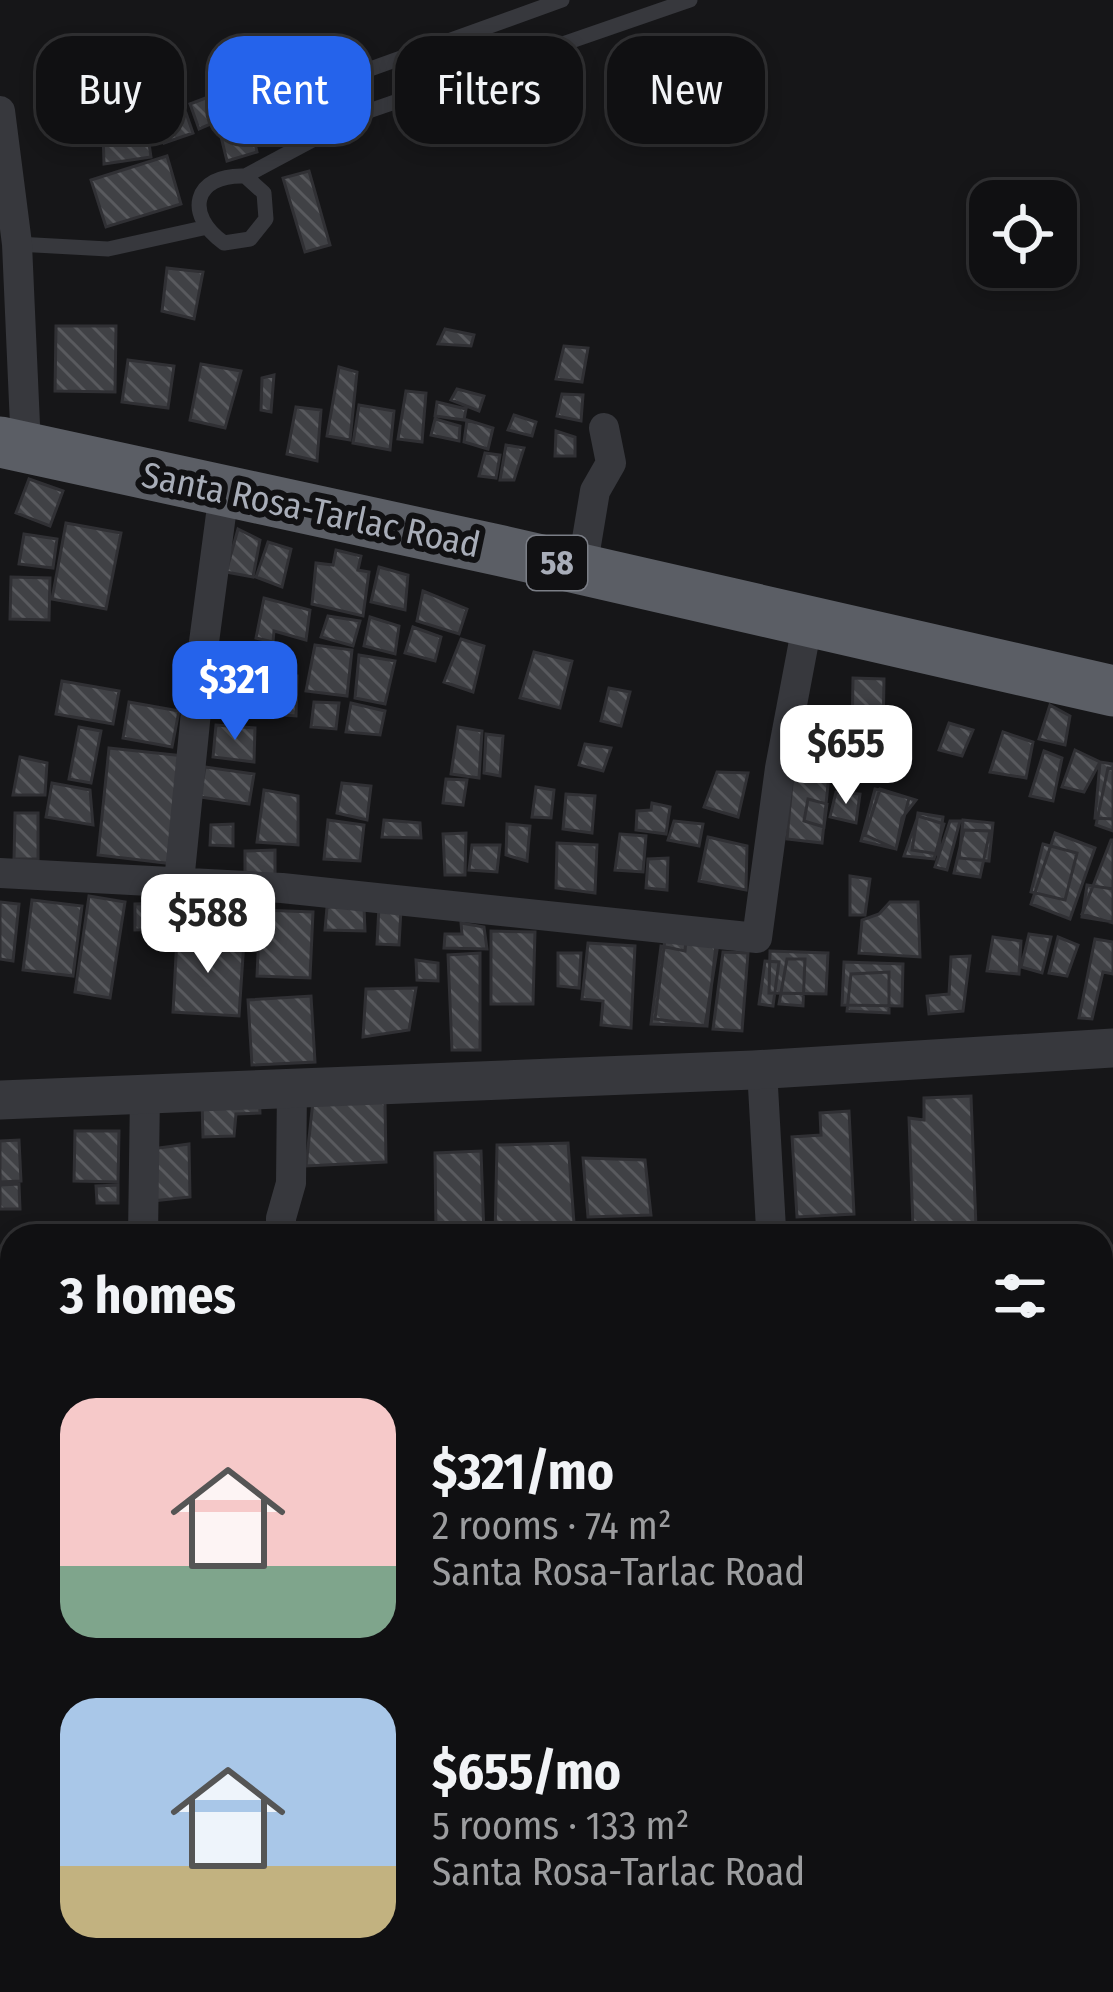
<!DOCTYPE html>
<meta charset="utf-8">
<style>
:root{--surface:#101012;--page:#1e1e20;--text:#f1f3f6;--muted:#9c9d9f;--line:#303032;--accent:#2563eb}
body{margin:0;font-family:"Fira Sans Condensed",sans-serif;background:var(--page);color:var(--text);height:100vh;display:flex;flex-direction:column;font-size:45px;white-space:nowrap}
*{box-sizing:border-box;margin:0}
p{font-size:39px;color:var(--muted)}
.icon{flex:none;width:66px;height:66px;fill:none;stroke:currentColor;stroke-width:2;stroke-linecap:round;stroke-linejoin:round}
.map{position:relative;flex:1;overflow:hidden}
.sheet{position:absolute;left:0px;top:1224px;width:1113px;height:768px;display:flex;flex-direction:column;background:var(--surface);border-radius:36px 36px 0 0;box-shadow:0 6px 18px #0003,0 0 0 3px var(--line)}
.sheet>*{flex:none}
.guide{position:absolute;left:36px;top:36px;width:1041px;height:108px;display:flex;gap:24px}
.fabs{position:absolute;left:969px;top:180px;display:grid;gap:24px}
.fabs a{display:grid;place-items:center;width:108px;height:108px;border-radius:24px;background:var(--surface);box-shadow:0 6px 18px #0003,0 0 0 3px var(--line);font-size:60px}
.price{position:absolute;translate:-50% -102px;padding:0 27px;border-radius:24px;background:#fff;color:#222;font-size:39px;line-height:78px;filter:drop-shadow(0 3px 6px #0008)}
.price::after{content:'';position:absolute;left:50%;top:72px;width:36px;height:27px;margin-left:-18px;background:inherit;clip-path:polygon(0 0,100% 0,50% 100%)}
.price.on{background:var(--accent);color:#fff}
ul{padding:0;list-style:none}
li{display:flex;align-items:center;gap:36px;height:300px;padding:0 60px}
li span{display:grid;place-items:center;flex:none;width:336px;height:240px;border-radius:36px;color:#555}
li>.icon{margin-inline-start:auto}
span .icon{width:144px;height:144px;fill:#fffc;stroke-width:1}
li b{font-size:51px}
h2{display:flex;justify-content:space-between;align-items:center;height:144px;padding:0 60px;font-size:51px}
.tag{padding:0 42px;border-radius:36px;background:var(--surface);box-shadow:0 6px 18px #0003,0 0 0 3px var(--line);font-size:42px;line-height:108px}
.tag.on{background:var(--accent);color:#fff}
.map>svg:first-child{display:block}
.building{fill:url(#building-back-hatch);stroke:#303034;stroke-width:3}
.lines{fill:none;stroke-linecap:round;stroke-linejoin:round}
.service{stroke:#37383d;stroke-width:15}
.minor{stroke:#37383d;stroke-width:30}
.tertiary{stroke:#37383d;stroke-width:39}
.trunk{stroke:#5b5e65;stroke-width:51}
.labels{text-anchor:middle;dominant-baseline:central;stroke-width:12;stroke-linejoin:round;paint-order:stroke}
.shield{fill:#111113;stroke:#7b7e86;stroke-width:3}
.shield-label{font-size:33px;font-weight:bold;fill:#a8adb8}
.street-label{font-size:36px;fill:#a8adb8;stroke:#111113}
</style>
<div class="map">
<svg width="1113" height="1992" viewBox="0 0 1113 1992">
<defs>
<pattern id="building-back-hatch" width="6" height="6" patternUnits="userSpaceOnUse" patternTransform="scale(3)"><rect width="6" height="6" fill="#404145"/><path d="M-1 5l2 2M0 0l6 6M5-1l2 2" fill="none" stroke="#595a5e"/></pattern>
</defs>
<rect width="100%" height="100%" fill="#161618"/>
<path class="building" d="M261,77L274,97L199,129L190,104Z
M186,113L193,133L164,143L157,126Z
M248,114L257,152L227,161L218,124Z
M147,130L151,157L104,164L103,132Z
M167,156L181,204L106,227L91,180Z
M309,171L330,245L305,252L283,178Z
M167,268L203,272L194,319L162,311Z
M56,326H116L115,392L55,391Z
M445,329L474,335L471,346L438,344Z
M564,346L588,348L582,382L556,379Z
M128,360L174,366L168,408L122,402Z
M201,364L241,371L225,428L190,420Z
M339,367L357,372L350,440L327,436Z
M274,375L271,412L261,410L262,378Z
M457,389L484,396L479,411L451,400Z
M406,391L426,393L422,442L398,439Z
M562,394L583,395L581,421L557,416Z
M437,402L466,409L464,420L435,416Z
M359,405L394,411L390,450L353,443Z
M296,407L321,410L317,461L287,454Z
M514,415L536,422L532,436L508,430Z
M435,419L460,426L459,441L431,435Z
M467,420L493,428L488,449L464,442Z
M556,431L575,437V456H555Z
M506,445L524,448L514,480H500Z
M485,453L500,455L496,478L479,476Z
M29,479L63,491L50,526L16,513Z
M66,523L121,533L106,609L52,599Z
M238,529L260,540L253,577L226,572Z
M24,534L57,539L53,568L19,564Z
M268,542L291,549L282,587L256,577Z
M336,550L361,556L358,570L369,572L363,616L312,604L316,563L333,565Z
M379,567L408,575L405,610L371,602Z
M11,577L50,578L49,620L10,619Z
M423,591L467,609L459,634L417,621Z
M264,598L310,610L306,640L274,631L273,642L256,638Z
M328,616L360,621L353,646L321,637Z
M370,617L399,626L395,654L364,646Z
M413,627L441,637L435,661L405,653Z
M461,639L484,646L473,692L444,682Z
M315,645L352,650L347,696L306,691Z
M268,647L264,713L228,711L236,648Z
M534,652L572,661L560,708L520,698Z
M359,655L395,661L385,704L355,698Z
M273,676H297L296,716L270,714Z
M853,678L884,679L883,738H852Z
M62,681L119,691L113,724L56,714Z
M609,688L630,692L621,726L601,721Z
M129,702L179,711L172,747L123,738Z
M314,702L339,703L336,729L311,727Z
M351,703L385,711L380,735L346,732Z
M1050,705L1070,716L1065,745L1039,739Z
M949,723L973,730L962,756L939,750Z
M216,725L255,728L254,762L213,757Z
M79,727L101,731L91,783L69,779Z
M458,727L482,731L479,778L451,774Z
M1003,732L1033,742L1026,778L990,772Z
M486,734L503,736L500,776L484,773Z
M585,744L611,748L603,771L579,765Z
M109,748L185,756L174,864L98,855Z
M1075,750L1100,762L1084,792L1062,787Z
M1044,751L1062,758L1053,801L1030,796Z
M20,757L47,763L45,795H13Z
M1100,762L1113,764V819L1095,818Z
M205,767L254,774L249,804L200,797Z
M1108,768L1113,769V831L1096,825Z
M717,772L748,773L738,817L704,807Z
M793,772L829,775L822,843L787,839Z
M446,779L467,780L463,805L443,803Z
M52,783L90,790L93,825L46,817Z
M342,783L371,786L367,820L337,813Z
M536,787L554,790L551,818L532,817Z
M875,789L909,798L896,849L861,841Z
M880,789L916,800L902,818L896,849L865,835Z
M264,790L298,796V845L257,842Z
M836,792L860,794L856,823L830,817Z
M566,794L595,796L592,833L563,829Z
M808,799L827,804L824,827L804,821Z
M652,803L670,807L666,834L636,830L637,811L651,810Z
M15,813H38V859H14Z
M918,813L943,817L938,854L912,850Z
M918,816L944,824L934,859L904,856Z
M328,820L364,825L360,861L324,859Z
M384,820L420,823L421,838L382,837Z
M963,820L993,823L989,861L959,858Z
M674,821L703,824L699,846L668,840Z
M950,821H960L947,870L935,867Z
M233,824V846L210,845L211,825Z
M507,824L530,826L527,861L506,855Z
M964,830L990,831L980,877L954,873Z
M466,833L465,875H445L443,834Z
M1055,833L1095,848L1070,919L1031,904Z
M620,834L646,836L643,872L615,870Z
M708,837L747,846L746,890L699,881Z
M1111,840H1113V923L1082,914Z
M557,843L597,845L595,893L556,888Z
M1043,844L1077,853L1065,900L1031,892Z
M472,845H500L497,872L469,870Z
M275,850V877L245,872V851Z
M668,858L667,890L646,888L648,859Z
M850,876L870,879L865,915H850Z
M1087,885L1113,889V922L1082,917Z
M89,896L125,902L110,998L75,992Z
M32,900L82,906L73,976L23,970Z
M0,902L19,904L13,961L0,959Z
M890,902H918L920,957L859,953L862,920L879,914Z
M166,903L167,929L135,930V904Z
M379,906L401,909L399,945L377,944Z
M327,907H364L365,931L325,930Z
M260,910L313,912L310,978L257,976Z
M461,923L484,927L487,949L444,948L445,934H462Z
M491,931L535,932L533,1004H491Z
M1029,934L1051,937L1042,973L1021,967Z
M177,937L244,941L239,1016L173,1012Z
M993,937L1021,941L1019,974L987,971Z
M1058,937L1078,945L1067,976L1049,973Z
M665,939L716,945L707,1026L655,1019Z
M686,939L718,944L705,1026L651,1024L661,946L685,951Z
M1095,939L1113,942V974L1103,972L1092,1019L1079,1018Z
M588,943L635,946L631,1028L601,1025L603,1001L582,999Z
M770,951L828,953L826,994L769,993Z
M723,952L748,953L742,1031L713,1029Z
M480,953V1050H452L448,955Z
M558,953H581L579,988L558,986Z
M970,956L963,1011L929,1014L927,996L949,994L951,957Z
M787,959H805L803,1006L779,1004Z
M416,960L438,963V981L417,980Z
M765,961L779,962L773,1006L759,1004Z
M844,962L903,964L902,1006L842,1005Z
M889,972V1013L847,1011L851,974Z
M416,988L409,1030L363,1037L366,989Z
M311,996L315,1062L252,1065L248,1000Z
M259,1093L260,1113L236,1114L234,1136L203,1137L202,1100Z
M971,1096L976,1227H913L909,1118L924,1120V1098Z
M313,1101H385L386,1162L306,1166Z
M849,1111L854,1214L797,1217L792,1137L821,1135L820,1113Z
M75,1131H119L118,1182L74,1181Z
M19,1140L21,1181L0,1182V1141Z
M568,1143L575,1236H495L497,1145Z
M189,1144L190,1197L152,1201L151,1149Z
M481,1151L484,1235L436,1233L435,1153Z
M583,1158L645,1160L651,1215L588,1217Z
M19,1184L20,1209H0V1185Z
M118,1185V1203H97L96,1186Z
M154,1223L213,1224V1236H154Z"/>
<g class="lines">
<path class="service" d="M363,113L348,77L562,0
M245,176L264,193L266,219L250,239L224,243C184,215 193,174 245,176L363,113L690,0
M17,244L108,249L203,228"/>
<path class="minor" d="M0,111L17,244L26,448
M582,569L595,491L611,463L604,428
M0,873L282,888L757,938L780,768L808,620
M179,882L200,672L224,492
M762,1069L771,1229L767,1236
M143,1236L145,1092
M281,1236V1218L291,1183L292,1088
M1101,1754L1113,1753
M355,1980L357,1992"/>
<path class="tertiary" d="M0,1100L753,1070L1113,1048"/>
<path class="trunk" d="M0,442L502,551L1113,691"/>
</g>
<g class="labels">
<rect class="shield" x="527" y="536" width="60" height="54" rx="9"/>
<g class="shield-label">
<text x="557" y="563">58</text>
</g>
<g class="street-label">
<text transform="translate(311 510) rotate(12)">Santa Rosa-Tarlac Road</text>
</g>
</g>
</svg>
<div class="fabs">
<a><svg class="icon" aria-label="locate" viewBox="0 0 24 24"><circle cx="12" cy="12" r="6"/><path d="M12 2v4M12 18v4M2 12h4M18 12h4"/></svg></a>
</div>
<b class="price on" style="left:235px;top:743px">$321</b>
<b class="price" style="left:846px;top:807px">$655</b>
<b class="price" style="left:208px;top:976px">$588</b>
<div class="guide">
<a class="tag">Buy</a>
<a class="tag on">Rent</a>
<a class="tag">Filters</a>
<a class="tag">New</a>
</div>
<section class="sheet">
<h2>3 homes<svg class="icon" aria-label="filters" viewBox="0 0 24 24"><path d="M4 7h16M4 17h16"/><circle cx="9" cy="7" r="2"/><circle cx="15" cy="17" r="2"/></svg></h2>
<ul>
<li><span style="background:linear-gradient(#f6c9c9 70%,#7fa58c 0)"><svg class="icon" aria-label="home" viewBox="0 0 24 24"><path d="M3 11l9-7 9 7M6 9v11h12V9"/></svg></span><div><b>$321/mo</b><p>2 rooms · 74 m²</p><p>Santa Rosa-Tarlac Road</p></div></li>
<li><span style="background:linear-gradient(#a9c7e8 70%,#c2b280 0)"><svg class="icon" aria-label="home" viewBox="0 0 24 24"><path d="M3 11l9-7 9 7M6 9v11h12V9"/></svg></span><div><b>$655/mo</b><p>5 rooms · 133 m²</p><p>Santa Rosa-Tarlac Road</p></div></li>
</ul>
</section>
</div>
